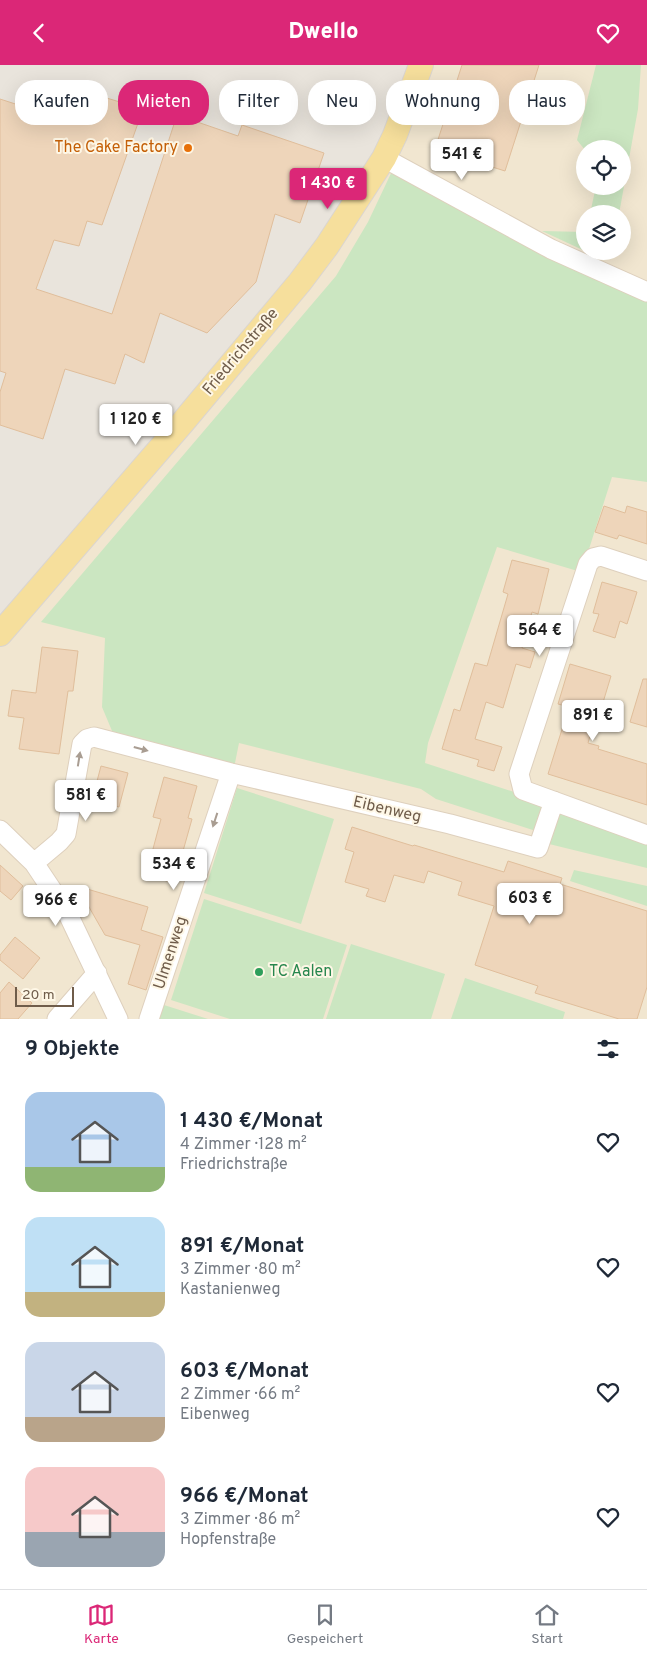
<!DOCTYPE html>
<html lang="de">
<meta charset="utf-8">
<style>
:root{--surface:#fff;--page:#f6f6f7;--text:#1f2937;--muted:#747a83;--line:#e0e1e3;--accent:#db2777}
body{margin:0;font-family:Overpass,sans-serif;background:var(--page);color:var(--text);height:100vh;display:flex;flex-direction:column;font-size:19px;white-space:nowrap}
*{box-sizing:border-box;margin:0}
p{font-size:16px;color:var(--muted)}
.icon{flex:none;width:28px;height:28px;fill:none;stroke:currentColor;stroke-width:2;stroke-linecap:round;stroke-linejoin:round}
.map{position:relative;height:954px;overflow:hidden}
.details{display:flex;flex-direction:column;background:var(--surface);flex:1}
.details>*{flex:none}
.banner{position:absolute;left:15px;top:15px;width:618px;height:45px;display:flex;gap:10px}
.fabs{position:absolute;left:576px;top:75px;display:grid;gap:10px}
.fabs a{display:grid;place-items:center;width:55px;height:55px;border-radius:50%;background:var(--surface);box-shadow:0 5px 20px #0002;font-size:25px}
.scale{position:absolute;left:15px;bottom:12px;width:59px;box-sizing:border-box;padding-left:5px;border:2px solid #6f5c4a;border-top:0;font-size:14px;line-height:18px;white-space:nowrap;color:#6f5c4a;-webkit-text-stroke:4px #fef7e6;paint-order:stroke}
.price{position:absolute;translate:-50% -42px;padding:0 11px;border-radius:5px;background:#fff;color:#222;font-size:16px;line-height:32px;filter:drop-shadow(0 1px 2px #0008)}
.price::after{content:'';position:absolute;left:50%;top:30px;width:15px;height:11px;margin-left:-8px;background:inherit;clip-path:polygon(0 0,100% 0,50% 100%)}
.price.on{background:var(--accent);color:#fff}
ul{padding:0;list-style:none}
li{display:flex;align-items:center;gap:15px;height:125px;padding:0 25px}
li span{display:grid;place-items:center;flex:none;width:140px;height:100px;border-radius:15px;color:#555}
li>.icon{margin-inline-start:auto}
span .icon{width:60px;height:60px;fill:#fffc;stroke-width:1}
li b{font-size:21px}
h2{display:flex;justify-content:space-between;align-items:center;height:60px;padding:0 25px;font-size:21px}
.tag{padding:0 18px;border-radius:20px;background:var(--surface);box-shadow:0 5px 20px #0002;font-size:18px;line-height:45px}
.tag.on{background:var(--accent);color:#fff}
header{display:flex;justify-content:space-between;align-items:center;height:65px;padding:0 25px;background:var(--accent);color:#fff;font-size:22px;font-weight:800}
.tab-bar{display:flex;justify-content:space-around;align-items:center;height:70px;border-top:1px solid var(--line);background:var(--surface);font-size:14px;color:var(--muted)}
.tab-bar a{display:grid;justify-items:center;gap:2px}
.tab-bar .on{color:var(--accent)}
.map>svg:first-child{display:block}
.residential{fill:#f1e6d0;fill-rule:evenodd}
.industrial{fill:#e9e4dc}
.green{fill:#cbe6c1}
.building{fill:#eed5ba;stroke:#e0be9b}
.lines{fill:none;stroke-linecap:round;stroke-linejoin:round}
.minor-casing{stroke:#ded0bd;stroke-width:21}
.major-casing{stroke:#dad5d0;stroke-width:26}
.minor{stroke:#fff;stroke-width:19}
.major{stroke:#f6df9c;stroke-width:24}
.oneway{fill:#a99d92}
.food-dot{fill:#e8710a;stroke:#fef7e6;stroke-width:2}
.leisure-dot{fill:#2e9e5b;stroke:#fef7e6;stroke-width:2}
.labels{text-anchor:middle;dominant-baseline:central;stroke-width:4;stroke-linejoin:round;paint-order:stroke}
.food-label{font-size:16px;fill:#c56008;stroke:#fef7e6;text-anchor:end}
.street-label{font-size:16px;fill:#6f5c4a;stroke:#fef7e6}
.leisure-label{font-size:16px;fill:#27864d;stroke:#fef7e6;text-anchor:start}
</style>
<header><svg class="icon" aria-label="back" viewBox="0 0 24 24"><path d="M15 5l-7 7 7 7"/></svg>Dwello<svg class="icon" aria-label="heart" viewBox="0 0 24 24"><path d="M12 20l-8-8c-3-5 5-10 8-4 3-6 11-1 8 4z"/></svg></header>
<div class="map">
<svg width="647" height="954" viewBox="0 0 647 954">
<rect width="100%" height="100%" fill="#faf3e1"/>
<path class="residential" d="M421,0H647V954H0V569ZM585,84H622V121H585ZM585,149H622V186H585Z"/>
<path class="industrial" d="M0,0H419L327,181L0,569Z"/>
<path class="green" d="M596,0H641L638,44L619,149H590L596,121H622V84H585V85L577,75Z
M394,102L647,231V417L612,412L589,484L591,489L581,507L497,482L428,678L425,698L548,738L539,767L436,734L421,724L239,678L234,703L115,673L102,642L105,573L41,557L336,211L368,157Z
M542,166L585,167V186Z
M237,723L334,754L301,859L204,828Z
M558,743L647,777V803L545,778Z
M574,805L647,821V841L570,816Z
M204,834L347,880L323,954H230L171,935Z
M351,879L445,909L431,954H326Z
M465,913L565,947L563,954H451Z
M164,940L208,954H159Z"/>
<path class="building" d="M462,0H539L505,106L435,84Z
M57,18L143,44L102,160L87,156L79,181L54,175L36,224L112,249L177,50L238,71L242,60L324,88L300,158L275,149L256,217L207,268L160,248L144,298L125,289L115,319L65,304L43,374L0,360V327L6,308L0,306V34L43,48Z
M604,441L625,448L627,441L647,447V479L619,470L617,474L595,467Z
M512,495L549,504L538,549L532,547L522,583L535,587L530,603L516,599L503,643L486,637L475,674L502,682L494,706L477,701L479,695L442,684L454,644L460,646L475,598L487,601L508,529L503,527Z
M602,517L637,527L627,559L620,556L615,573L593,566L599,549L593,548Z
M42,582L78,586L73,626H68L59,689L19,684L24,653L8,651L12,625L36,628Z
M570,599L611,611L601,644L598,643L588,678L599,681L598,684L647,699V740L548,709L569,642L558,639Z
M643,614H647V662L630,657Z
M101,701L128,708L119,742L92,735Z
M164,712L197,721L188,753L192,754L174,818L146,810L161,754L153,752Z
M352,762L413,781L414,780L504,807L508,796L562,813L560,819L647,846V922L637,954H619L535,928L538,921L475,900L494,841L458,830L462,817L428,806L424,818L394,810L385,837L366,831L369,824L345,817L354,787L345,784Z
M0,800L23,821L11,835L0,826Z
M77,821L148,842L141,865L163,872L146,925L128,919L140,880L105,870Z
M15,872L40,893L23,914L0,895V890Z
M9,917L32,938L18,954H0V928Z"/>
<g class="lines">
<defs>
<path id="minor" d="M384,93L551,184L647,227
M647,506L601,491L593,493L588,499L519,709L523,725L647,770
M0,765L34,798L68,849L118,954
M34,798L59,777L66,769L82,679L87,674L94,672L231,708L450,759L538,783L554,736
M57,954L97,908
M149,954L231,708"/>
<path id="major" d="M0,569L183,357L300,217L327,181L384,93L395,70L421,0"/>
</defs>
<use href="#minor" class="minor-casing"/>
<use href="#major" class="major-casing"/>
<use href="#minor" class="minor"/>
<use href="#major" class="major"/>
</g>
<defs><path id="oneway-solid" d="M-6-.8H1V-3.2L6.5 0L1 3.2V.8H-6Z" transform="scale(1.25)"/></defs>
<g class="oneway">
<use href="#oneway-solid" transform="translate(141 684) rotate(15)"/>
<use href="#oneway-solid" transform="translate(79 694) rotate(-81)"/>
<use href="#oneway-solid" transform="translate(215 755) rotate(108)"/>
</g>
<circle class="food-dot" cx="188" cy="83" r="5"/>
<circle class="leisure-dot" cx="259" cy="907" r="5"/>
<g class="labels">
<g class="food-label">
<text x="178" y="83">The Cake Factory</text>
</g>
<g class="street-label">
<text transform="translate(241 287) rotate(-50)">Friedrichstraße</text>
<text transform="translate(387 745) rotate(13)">Eibenweg</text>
<text transform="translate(171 888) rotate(-72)">Ulmenweg</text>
</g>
<g class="leisure-label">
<text x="269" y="907">TC Aalen</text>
</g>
</g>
</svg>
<div class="fabs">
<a><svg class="icon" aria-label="locate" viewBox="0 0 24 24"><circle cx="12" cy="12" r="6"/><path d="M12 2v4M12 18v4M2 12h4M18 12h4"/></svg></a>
<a><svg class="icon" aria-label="layers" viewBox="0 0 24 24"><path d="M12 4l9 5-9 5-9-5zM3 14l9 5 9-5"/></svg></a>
</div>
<div class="scale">20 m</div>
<b class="price" style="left:462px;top:116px">541 €</b>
<b class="price on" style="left:328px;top:145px">1 430 €</b>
<b class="price" style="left:136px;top:381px">1 120 €</b>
<b class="price" style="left:540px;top:592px">564 €</b>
<b class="price" style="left:593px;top:677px">891 €</b>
<b class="price" style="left:86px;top:757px">581 €</b>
<b class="price" style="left:174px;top:826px">534 €</b>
<b class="price" style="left:530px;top:860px">603 €</b>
<b class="price" style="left:56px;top:862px">966 €</b>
<div class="banner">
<a class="tag">Kaufen</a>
<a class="tag on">Mieten</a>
<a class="tag">Filter</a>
<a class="tag">Neu</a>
<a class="tag">Wohnung</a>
<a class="tag">Haus</a>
</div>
</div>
<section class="details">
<h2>9 Objekte<svg class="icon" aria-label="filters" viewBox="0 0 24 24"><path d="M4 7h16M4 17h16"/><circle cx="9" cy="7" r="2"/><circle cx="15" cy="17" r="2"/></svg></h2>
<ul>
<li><span style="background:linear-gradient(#a9c7e8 75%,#8fb573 0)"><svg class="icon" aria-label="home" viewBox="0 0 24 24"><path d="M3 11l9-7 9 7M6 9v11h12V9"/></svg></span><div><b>1 430 €/Monat</b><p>4 Zimmer · 128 m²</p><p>Friedrichstraße</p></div><svg class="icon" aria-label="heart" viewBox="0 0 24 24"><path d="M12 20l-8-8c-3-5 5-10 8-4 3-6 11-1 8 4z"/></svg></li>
<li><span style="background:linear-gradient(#bfe0f5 75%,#c2b280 0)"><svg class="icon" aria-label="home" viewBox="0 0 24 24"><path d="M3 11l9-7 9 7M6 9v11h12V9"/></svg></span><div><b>891 €/Monat</b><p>3 Zimmer · 80 m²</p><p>Kastanienweg</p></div><svg class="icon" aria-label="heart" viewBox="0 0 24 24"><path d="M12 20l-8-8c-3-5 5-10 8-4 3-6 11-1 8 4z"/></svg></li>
<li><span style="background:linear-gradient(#c9d6e8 75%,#b9a48a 0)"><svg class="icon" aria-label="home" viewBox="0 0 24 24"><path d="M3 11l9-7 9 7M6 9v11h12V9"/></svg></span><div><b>603 €/Monat</b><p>2 Zimmer · 66 m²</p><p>Eibenweg</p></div><svg class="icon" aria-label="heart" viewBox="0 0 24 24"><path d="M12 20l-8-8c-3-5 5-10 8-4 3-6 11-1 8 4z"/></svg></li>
<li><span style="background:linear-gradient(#f6c9c9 65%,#9aa5b1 0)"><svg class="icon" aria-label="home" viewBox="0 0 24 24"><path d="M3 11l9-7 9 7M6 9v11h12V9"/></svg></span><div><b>966 €/Monat</b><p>3 Zimmer · 86 m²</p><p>Hopfenstraße</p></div><svg class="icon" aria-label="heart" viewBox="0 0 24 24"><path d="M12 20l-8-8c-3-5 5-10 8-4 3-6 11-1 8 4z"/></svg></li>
</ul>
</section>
<nav class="tab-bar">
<a class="on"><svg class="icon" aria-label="map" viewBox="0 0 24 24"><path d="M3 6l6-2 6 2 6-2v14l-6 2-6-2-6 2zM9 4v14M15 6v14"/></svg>Karte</a>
<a><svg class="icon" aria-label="saved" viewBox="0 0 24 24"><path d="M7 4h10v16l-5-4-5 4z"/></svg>Gespeichert</a>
<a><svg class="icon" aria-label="home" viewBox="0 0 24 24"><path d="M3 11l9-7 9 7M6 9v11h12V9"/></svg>Start</a>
</nav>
